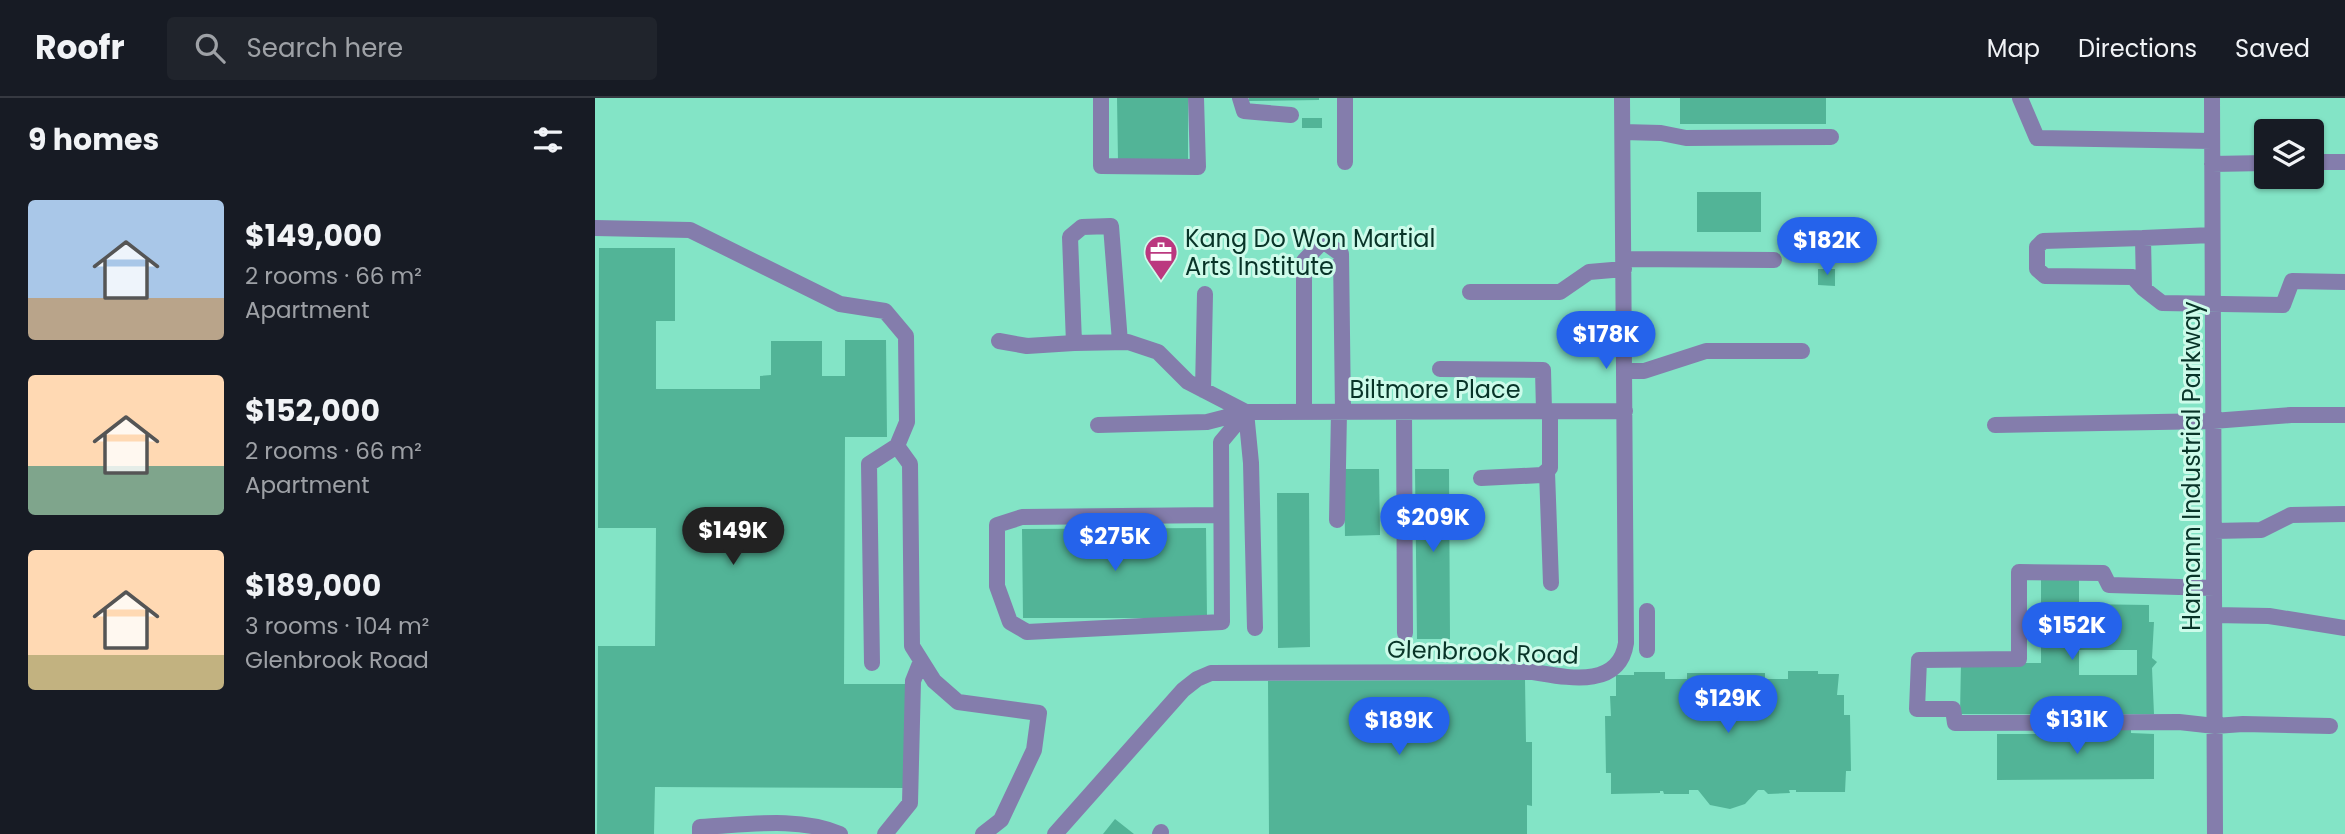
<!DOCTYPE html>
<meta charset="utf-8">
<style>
:root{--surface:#171b24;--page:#20242c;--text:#f1f3f6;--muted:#9ea1a6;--line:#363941;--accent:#2563eb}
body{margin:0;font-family:Poppins,sans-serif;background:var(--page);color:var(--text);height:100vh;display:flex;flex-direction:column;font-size:26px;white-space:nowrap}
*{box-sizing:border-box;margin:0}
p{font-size:23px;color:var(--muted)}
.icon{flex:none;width:38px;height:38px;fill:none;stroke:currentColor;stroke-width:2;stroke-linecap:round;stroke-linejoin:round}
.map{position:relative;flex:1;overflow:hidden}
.side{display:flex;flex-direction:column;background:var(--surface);width:595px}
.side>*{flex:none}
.tools{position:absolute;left:1659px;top:21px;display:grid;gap:14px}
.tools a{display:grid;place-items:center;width:70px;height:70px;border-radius:7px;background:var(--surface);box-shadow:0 2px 5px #0004;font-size:35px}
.price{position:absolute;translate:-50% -60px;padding:0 16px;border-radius:24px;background:var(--accent);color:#fff;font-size:23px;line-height:46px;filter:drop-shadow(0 2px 4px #0008)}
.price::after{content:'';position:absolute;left:50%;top:42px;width:21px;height:16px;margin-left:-10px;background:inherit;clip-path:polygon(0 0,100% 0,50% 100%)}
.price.on{background:#222;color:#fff}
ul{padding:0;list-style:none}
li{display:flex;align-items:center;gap:21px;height:175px;padding:0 28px}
li span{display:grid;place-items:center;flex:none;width:196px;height:140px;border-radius:7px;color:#555}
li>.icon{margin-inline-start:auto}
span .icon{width:84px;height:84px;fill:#fffc;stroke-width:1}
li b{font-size:30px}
h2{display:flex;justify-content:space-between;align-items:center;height:84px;padding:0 28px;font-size:30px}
header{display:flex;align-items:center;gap:42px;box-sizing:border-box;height:98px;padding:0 35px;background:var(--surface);border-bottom:2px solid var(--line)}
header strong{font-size:33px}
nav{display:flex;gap:38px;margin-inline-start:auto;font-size:24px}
.search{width:490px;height:63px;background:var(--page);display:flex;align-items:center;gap:18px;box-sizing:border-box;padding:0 24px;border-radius:7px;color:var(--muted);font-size:26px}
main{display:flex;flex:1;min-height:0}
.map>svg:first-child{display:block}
.building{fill:#52b497;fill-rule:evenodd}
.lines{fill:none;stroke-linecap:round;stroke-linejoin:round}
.minor{stroke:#847dac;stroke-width:16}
.labels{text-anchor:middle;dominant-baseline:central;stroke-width:6;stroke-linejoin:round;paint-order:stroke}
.poi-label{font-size:24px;fill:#083428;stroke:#cdfbea;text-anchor:start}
.street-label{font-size:24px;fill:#083428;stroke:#cdfbea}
</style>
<header>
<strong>Roofr</strong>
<div class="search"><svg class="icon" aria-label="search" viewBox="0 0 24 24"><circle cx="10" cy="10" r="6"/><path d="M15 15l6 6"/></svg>Search here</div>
<nav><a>Map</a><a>Directions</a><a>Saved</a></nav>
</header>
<main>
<section class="side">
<h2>9 homes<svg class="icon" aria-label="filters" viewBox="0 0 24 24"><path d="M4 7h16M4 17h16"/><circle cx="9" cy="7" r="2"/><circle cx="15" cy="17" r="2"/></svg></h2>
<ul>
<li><span style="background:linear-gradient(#a9c7e8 70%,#b9a48a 0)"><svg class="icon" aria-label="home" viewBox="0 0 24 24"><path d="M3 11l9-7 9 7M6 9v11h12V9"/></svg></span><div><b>$149,000</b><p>2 rooms · 66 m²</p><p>Apartment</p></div></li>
<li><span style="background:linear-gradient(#ffd9b3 65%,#7fa58c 0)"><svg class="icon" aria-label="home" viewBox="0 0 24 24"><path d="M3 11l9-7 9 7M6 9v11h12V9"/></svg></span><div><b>$152,000</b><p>2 rooms · 66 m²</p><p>Apartment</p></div></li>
<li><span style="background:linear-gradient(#ffd9b3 75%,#c2b280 0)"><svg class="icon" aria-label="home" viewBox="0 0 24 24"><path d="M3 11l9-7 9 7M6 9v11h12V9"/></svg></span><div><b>$189,000</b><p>3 rooms · 104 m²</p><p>Glenbrook Road</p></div></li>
</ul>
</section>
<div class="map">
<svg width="1750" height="736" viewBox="0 0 1750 736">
<rect width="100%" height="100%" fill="#83e4c6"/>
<path class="building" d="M522,0H593V62L523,63Z
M654,0H724V2L654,3Z
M1085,0H1231V26H1085Z
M707,20H727V30H707Z
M1102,94H1166V134H1102Z
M4,150H80V223H61V291H165V278L176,277V243H227V278H250V242H291L292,339H250L249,586H313L312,690L60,689L59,736H2L3,548H60L61,430H3Z
M1223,171H1240V188L1223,187Z
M749,371H784L785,437L750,438Z
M820,371H854L855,541H822Z
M682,395H714L715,549L683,550Z
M611,430L612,520H428L427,431Z
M1446,479H1484V506L1554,507V524H1559L1557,560L1562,564L1557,570L1559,616H1365L1366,565H1446ZM1484,552H1542V577H1484Z
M1193,573H1223V576H1244L1242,597H1249V617H1255L1256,673H1251L1250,694H1201V692H1194L1195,695L1173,696L1169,692H1163L1150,706L1135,711L1115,707L1103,692H1094V696H1069L1068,693H1065V695L1016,696V675H1011L1010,618H1016L1015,598H1021V577H1039V574H1070V581H1092V575H1170V581H1193Z
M930,582L931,644H937V708L932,707V736H674L673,583Z
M1515,626H1536V635L1559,636V681L1402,682V636H1515Z
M520,721L539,736H508Z"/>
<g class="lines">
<path class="minor" d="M506,0V68L603,69L601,0
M645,0L649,13L696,17
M1425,0L1442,40L1617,43
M1617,0L1620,736
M1028,34L1066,35L1091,40L1236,39
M750,64V0
M1717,64H1750
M1617,66L1671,65
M0,130L95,132L245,206L290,213L311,238L312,324L302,348L274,366L277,565
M1617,137L1548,140L1549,191L1567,205L1688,207L1697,183L1750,184
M1548,140L1448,143L1442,149V171L1450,178L1538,179L1549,191
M1029,161L1179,162
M875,194H965L994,174L1029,171
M404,243L432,248L479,245
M525,244L516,128L487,129L475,139L479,245L533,244L563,254L593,284L651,314
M845,271L948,272L949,313
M1030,273H1049L1111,253H1207
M608,292L610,196
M651,314L656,365L660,530
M709,314V163L728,143L746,156L748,314
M809,314L810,535
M503,327L612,324L651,314L1030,313
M1400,327L1618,323L1696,317H1750
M302,348L315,366L317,548L339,583L363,604L444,615L439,652L406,722L388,736
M952,374L956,485
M886,380L947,377L955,370V313
M626,417L427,419L402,427V488L415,524L432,534L627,524L626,344L651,314
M742,422L744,314
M1619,433L1666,432L1696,417L1750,416
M1619,490L1514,487L1508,475L1424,474V561L1324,562L1322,611H1358L1360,625L1584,624L1620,628L1648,626L1735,628
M1619,517L1674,518L1750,530
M1052,552V513
M105,736V729C150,727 203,718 245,736
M290,736L315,705L318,583L326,563
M460,736L588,592L602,581L616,575L938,574C970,579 1024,592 1031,545L1027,0
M565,736L566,734"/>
</g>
<defs>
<symbol id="office-pin" viewBox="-11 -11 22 30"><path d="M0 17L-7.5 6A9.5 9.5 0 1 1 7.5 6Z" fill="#bb387f" stroke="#cdfbea"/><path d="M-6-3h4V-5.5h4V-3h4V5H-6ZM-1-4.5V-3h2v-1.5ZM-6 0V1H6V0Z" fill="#fff"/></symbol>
</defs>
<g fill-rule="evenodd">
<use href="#office-pin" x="547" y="135" width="38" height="52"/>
</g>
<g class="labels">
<g class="poi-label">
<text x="590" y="140">Kang Do Won Martial<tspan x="590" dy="28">Arts Institute</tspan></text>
</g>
<g class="street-label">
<text x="840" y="291">Biltmore Place</text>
<text transform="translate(1596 368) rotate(-90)">Hamann Industrial Parkway</text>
<text transform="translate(888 554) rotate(2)">Glenbrook Road</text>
</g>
</g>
</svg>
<div class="tools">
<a><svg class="icon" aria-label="layers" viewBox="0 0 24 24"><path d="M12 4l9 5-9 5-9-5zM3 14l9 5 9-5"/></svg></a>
</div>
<b class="price" style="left:1232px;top:179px">$182K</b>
<b class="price" style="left:1011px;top:273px">$178K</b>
<b class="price" style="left:838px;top:456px">$209K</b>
<b class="price on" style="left:138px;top:469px">$149K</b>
<b class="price" style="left:520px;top:475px">$275K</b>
<b class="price" style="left:1477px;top:564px">$152K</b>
<b class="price" style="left:1133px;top:637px">$129K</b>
<b class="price" style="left:1482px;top:658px">$131K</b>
<b class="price" style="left:804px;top:659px">$189K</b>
</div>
</main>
